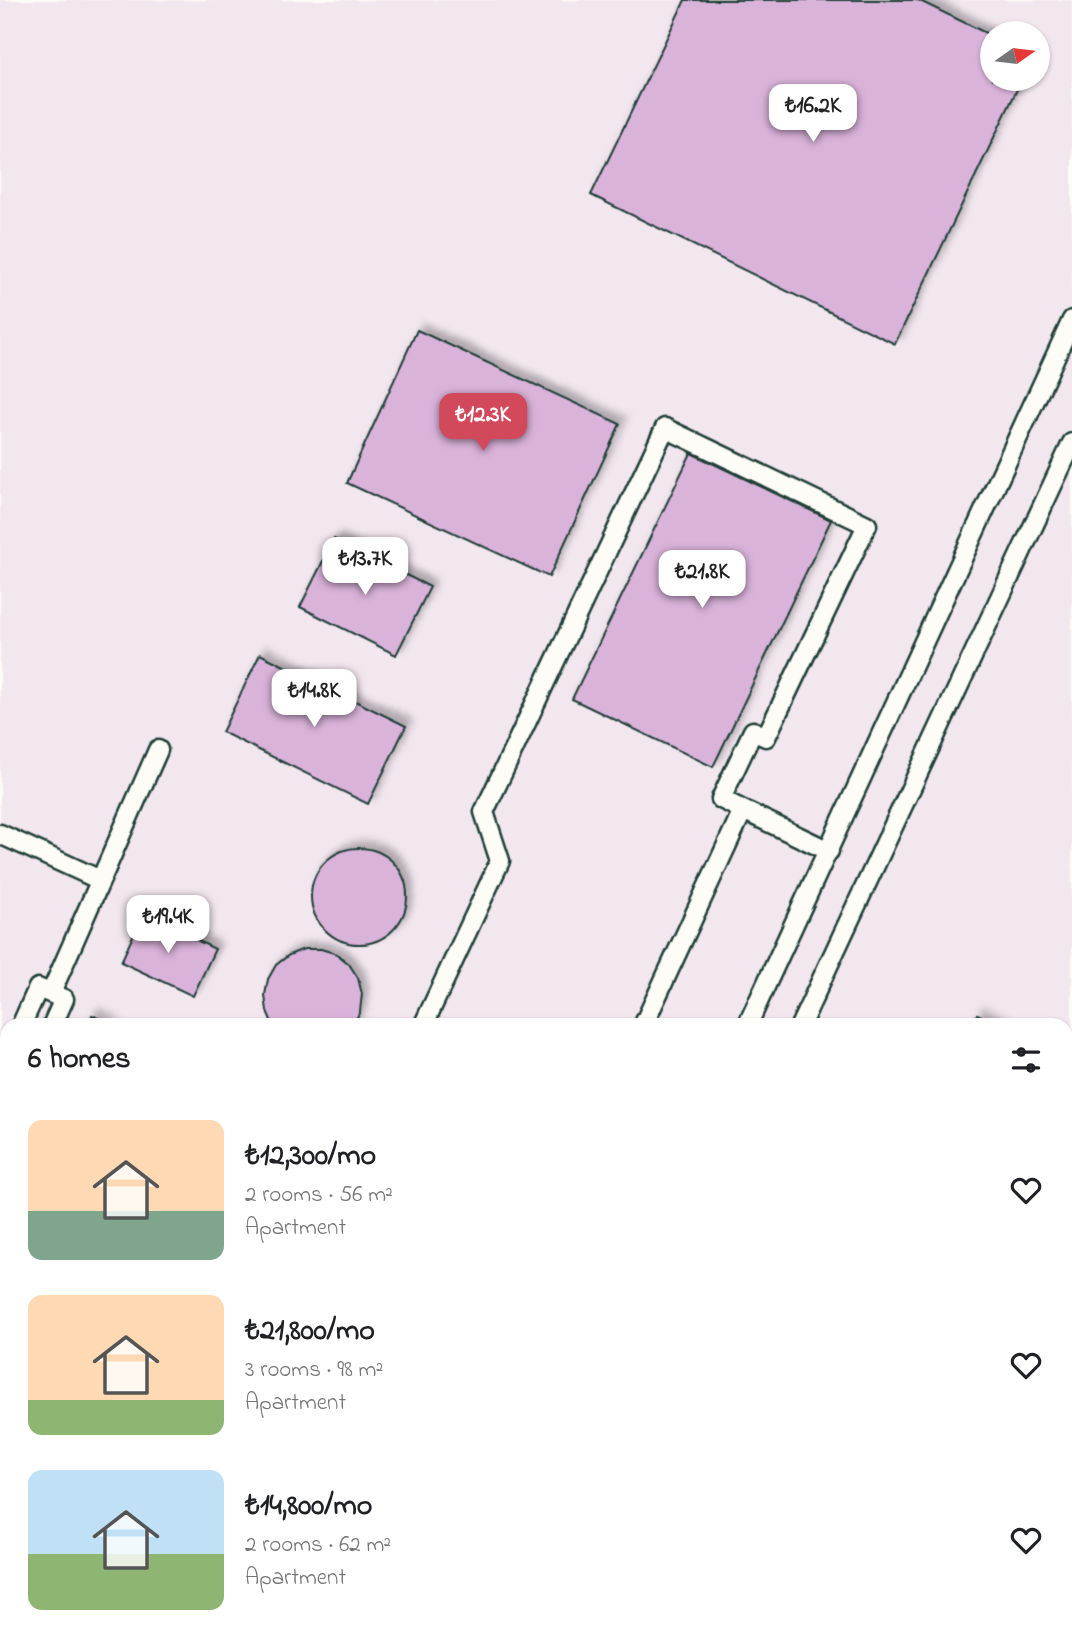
<!DOCTYPE html>
<meta charset="utf-8">
<style>
:root{--surface:#fff;--page:#f6f6f6;--text:#202124;--muted:#757577;--accent:#d1495b}
body{margin:0;font-family:"Indie Flower",sans-serif;background:var(--page);color:var(--text);height:100vh;display:flex;flex-direction:column;font-size:26px;white-space:nowrap}
*{box-sizing:border-box;margin:0}
p{font-size:23px;color:var(--muted)}
.icon{flex:none;width:38px;height:38px;fill:none;stroke:currentColor;stroke-width:2;stroke-linecap:round;stroke-linejoin:round}
.map{position:relative;flex:1;overflow:hidden}
.drawer{position:absolute;left:0px;top:1018px;width:1073px;height:625px;display:flex;flex-direction:column;background:var(--surface);border-radius:21px 21px 0 0;box-shadow:0 2px 5px #0004}
.drawer>*{flex:none}
.needle{width:46px;rotate:76deg}
.tools{position:absolute;left:980px;top:21px;display:grid;gap:14px}
.tools a{display:grid;place-items:center;width:70px;height:70px;border-radius:50%;background:var(--surface);box-shadow:0 2px 5px #0004;font-size:35px}
.price{position:absolute;translate:-50% -60px;padding:0 16px;border-radius:14px;background:#fff;color:#222;font-size:23px;line-height:46px;filter:drop-shadow(0 2px 4px #0008)}
.price::after{content:'';position:absolute;left:50%;top:42px;width:21px;height:16px;margin-left:-10px;background:inherit;clip-path:polygon(0 0,100% 0,50% 100%)}
.price.active{background:var(--accent);color:#fff}
ul{padding:0;list-style:none}
li{display:flex;align-items:center;gap:21px;height:175px;padding:0 28px}
li span{display:grid;place-items:center;flex:none;width:196px;height:140px;border-radius:14px;color:#555}
li>.icon{margin-inline-start:auto}
span .icon{width:84px;height:84px;fill:#fffc;stroke-width:1}
li b{font-size:30px}
h2{display:flex;justify-content:space-between;align-items:center;height:84px;padding:0 28px;font-size:30px}
.map>svg:first-child{display:block}
.built{fill:#f2e6ef;fill-rule:evenodd}
.building{fill:#dab3db;stroke:#1f3d34;stroke-width:2;filter:url(#shadow)}
.lines{fill:none;stroke-linecap:round;stroke-linejoin:round}
.service-casing{stroke:#1f3d34;stroke-width:23}
.service{stroke:#fdfcf7;stroke-width:18}
</style>
<div class="map">
<svg width="1072" height="1642" viewBox="0 0 1072 1642">
<defs>
<filter id="shadow"><feDropShadow dx="6" dy="-6" stdDeviation="3.5" flood-color="#0004"/></filter>
</defs>
<rect width="100%" height="100%" fill="#fdfcf7"/>
<filter id="ink" filterUnits="userSpaceOnUse"><feTurbulence type="fractalNoise" baseFrequency=".0143" numOctaves="2"/><feDisplacementMap in="SourceGraphic" scale="14" xChannelSelector="R" yChannelSelector="G"/><feConvolveMatrix kernelMatrix="1 2 1 2 8 2 1 2 1" color-interpolation-filters="sRGB"/></filter>
<g filter="url(#ink)">
<path class="built" d="M0,0H1072V1642H0ZM992,33H1038V79H992ZM7,1026H1066V1636H7Z"/>
<path class="building" d="M685,0H918L992,36V79H1022L895,344L591,195Z
M417,330L620,424L549,577L347,483Z
M691,453L831,520L713,767L572,699Z
M334,539L430,587L396,655L300,607Z
M260,654L406,726L368,804L222,732Z
M311 896a48 48 0 1 1 96 0a48 48 0 1 1-96 0Z
M143,914L215,949L193,996L121,962Z
M304,949H321L337,954L349,964L358,978L362,994L360,1011L353,1026L273,1025L267,1011L265,995L268,979L276,965L289,955Z
M977,1014L1003,1026H972Z
M92,1015L114,1026H87Z
M1066,1052L1072,1054V1340L1066,1338Z
M0,1375L7,1379V1636H302L300,1642H0Z"/>
<g class="lines">
<defs>
<path id="service" d="M0,834L100,880
M51,993L158,750
M21,1026L38,988L64,999L52,1026
M423,1026L500,861L484,812L665,428L867,525L766,737L753,731L721,799L743,810
M643,1026L743,810L829,851
M747,1026L1072,320
M800,1026L1072,443
M0,1070L7,1055
M0,1138L7,1122
M0,1295L7,1298
M355,1642L358,1636
M460,1642L463,1636
M512,1642L514,1636"/>
</defs>
<use href="#service" class="service-casing"/>
<use href="#service" class="service"/>
</g>
</g>
</svg>
<div class="tools">
<a><svg class="needle" viewBox="-14 -14 28 28"><path d="M0-13l5 13h-10z" fill="#e53935"/><path d="M0 13l5-13h-10z" fill="#757577"/></svg></a>
</div>
<b class="price" style="left:813px;top:144px">₺16.2K</b>
<b class="price active" style="left:483px;top:453px">₺12.3K</b>
<b class="price" style="left:365px;top:597px">₺13.7K</b>
<b class="price" style="left:702px;top:610px">₺21.8K</b>
<b class="price" style="left:314px;top:729px">₺14.8K</b>
<b class="price" style="left:168px;top:955px">₺19.4K</b>
<section class="drawer">
<h2>6 homes<svg class="icon" aria-label="filters" viewBox="0 0 24 24"><path d="M4 7h16M4 17h16"/><circle cx="9" cy="7" r="2"/><circle cx="15" cy="17" r="2"/></svg></h2>
<ul>
<li><span style="background:linear-gradient(#ffd9b3 65%,#7fa58c 0)"><svg class="icon" aria-label="home" viewBox="0 0 24 24"><path d="M3 11l9-7 9 7M6 9v11h12V9"/></svg></span><div><b>₺12,300/mo</b><p>2 rooms · 56 m²</p><p>Apartment</p></div><svg class="icon" aria-label="heart" viewBox="0 0 24 24"><path d="M12 20l-8-8c-3-5 5-10 8-4 3-6 11-1 8 4z"/></svg></li>
<li><span style="background:linear-gradient(#ffd9b3 75%,#8fb573 0)"><svg class="icon" aria-label="home" viewBox="0 0 24 24"><path d="M3 11l9-7 9 7M6 9v11h12V9"/></svg></span><div><b>₺21,800/mo</b><p>3 rooms · 98 m²</p><p>Apartment</p></div><svg class="icon" aria-label="heart" viewBox="0 0 24 24"><path d="M12 20l-8-8c-3-5 5-10 8-4 3-6 11-1 8 4z"/></svg></li>
<li><span style="background:linear-gradient(#bfe0f5 60%,#8fb573 0)"><svg class="icon" aria-label="home" viewBox="0 0 24 24"><path d="M3 11l9-7 9 7M6 9v11h12V9"/></svg></span><div><b>₺14,800/mo</b><p>2 rooms · 62 m²</p><p>Apartment</p></div><svg class="icon" aria-label="heart" viewBox="0 0 24 24"><path d="M12 20l-8-8c-3-5 5-10 8-4 3-6 11-1 8 4z"/></svg></li>
</ul>
</section>
</div>
